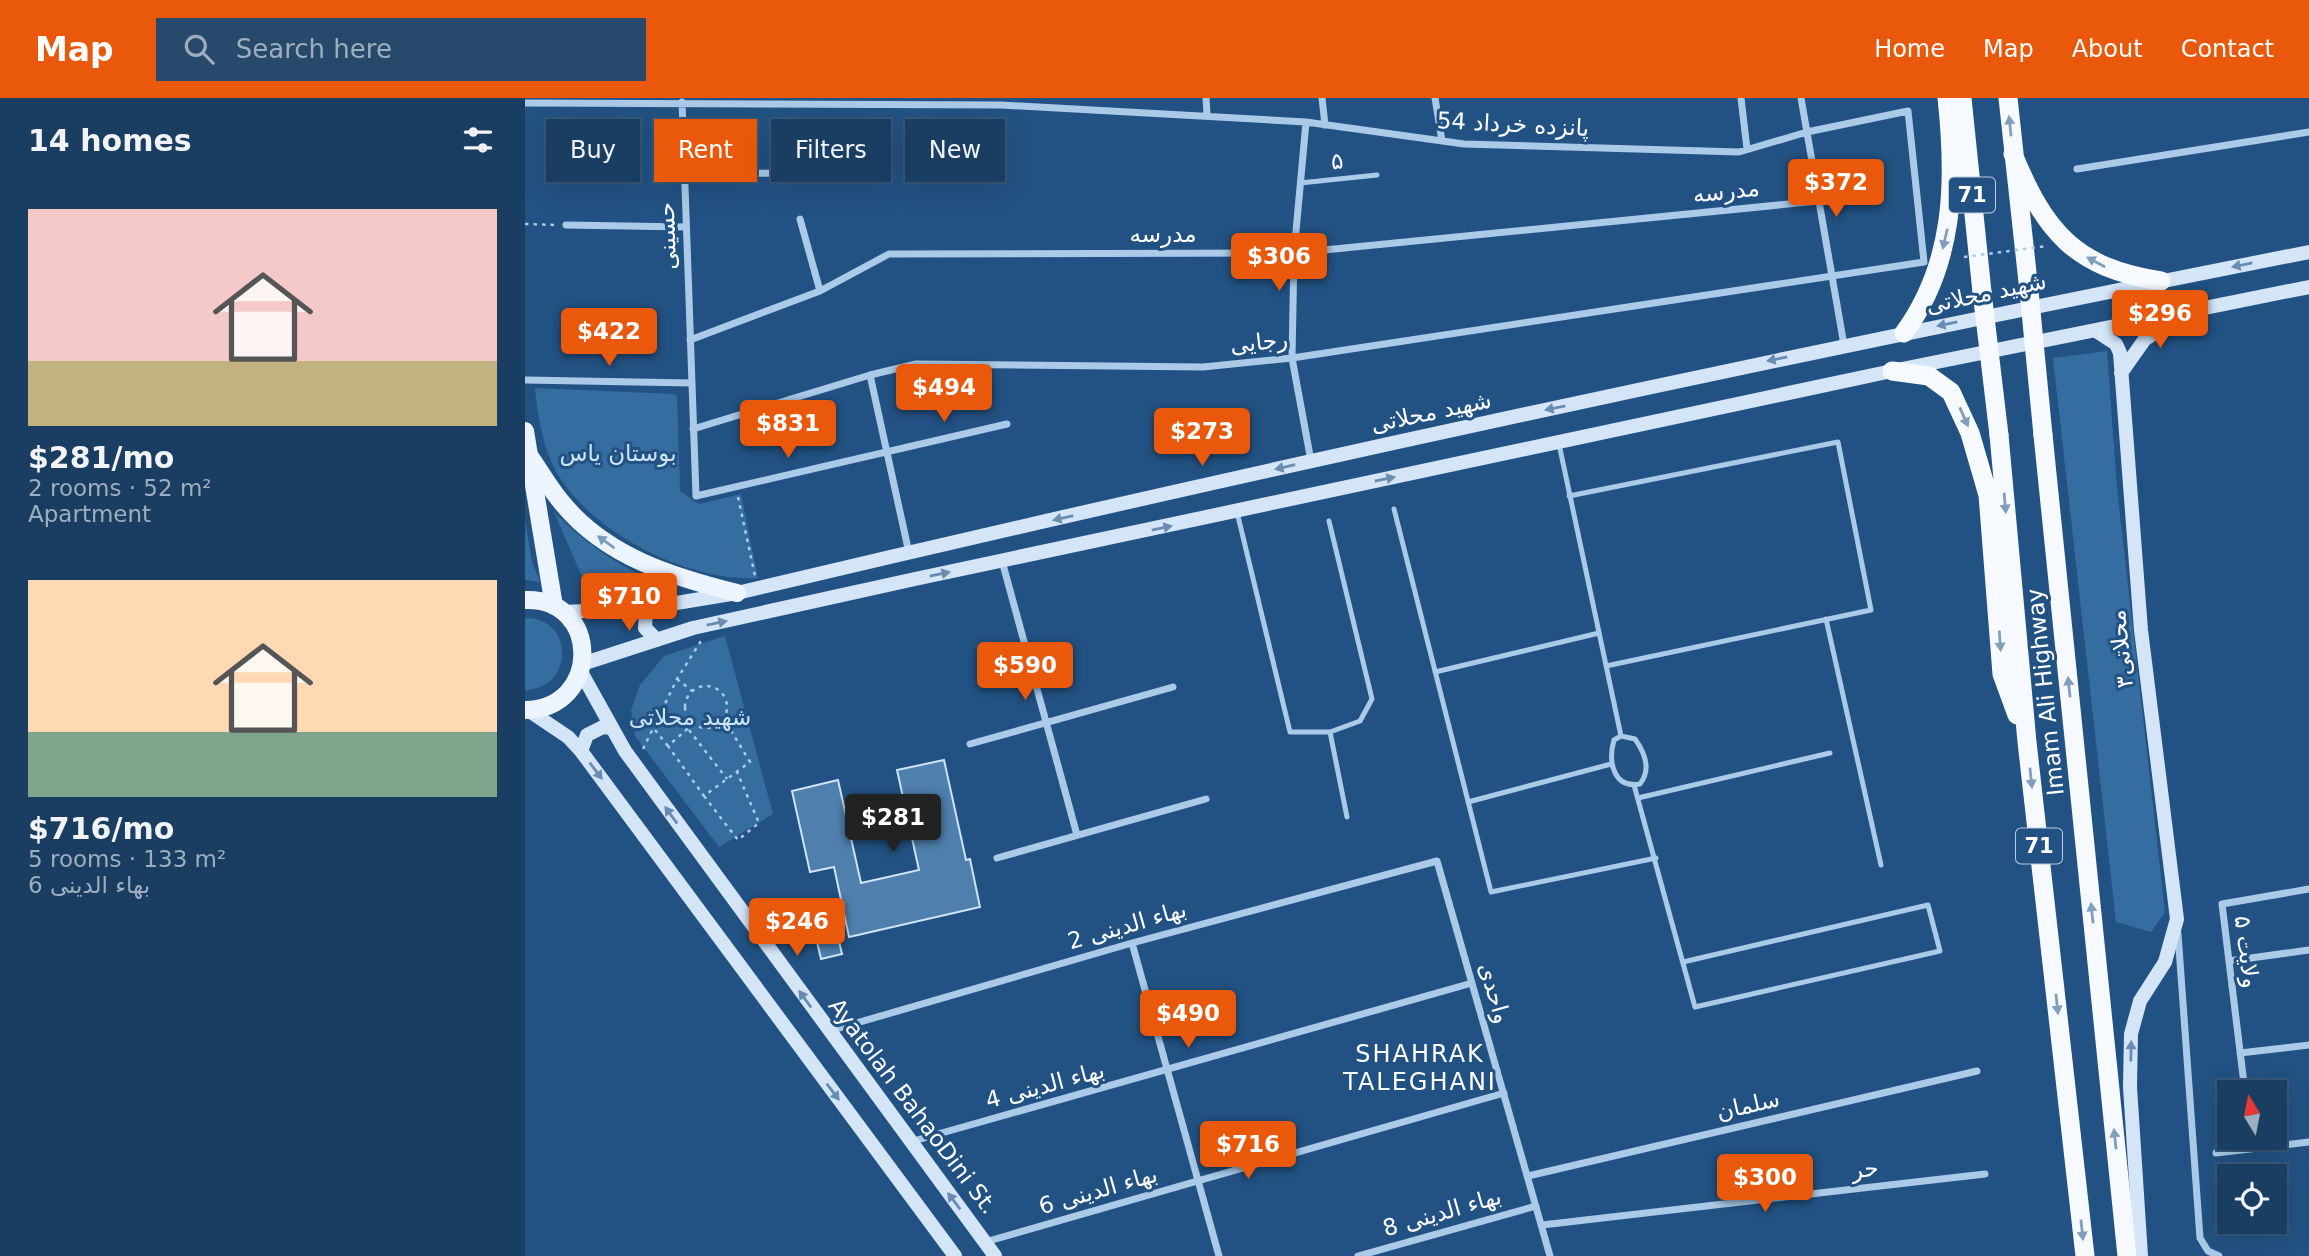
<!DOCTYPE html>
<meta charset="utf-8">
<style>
:root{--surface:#1a3e62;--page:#27496b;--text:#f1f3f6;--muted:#9faebe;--line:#385777;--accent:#ea580c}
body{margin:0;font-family:"DejaVu Sans","Noto Sans Arabic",sans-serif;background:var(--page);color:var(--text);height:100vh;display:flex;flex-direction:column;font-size:26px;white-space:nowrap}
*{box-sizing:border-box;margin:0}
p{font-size:23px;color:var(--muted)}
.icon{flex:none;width:38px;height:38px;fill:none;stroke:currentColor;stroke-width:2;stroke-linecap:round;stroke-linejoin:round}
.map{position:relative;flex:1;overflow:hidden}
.drawer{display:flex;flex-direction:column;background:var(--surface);width:525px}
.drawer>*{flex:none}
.top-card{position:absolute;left:21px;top:21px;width:665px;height:63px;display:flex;gap:14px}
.needle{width:46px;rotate:350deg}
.tools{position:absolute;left:1692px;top:982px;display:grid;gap:14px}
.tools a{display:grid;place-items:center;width:70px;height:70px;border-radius:0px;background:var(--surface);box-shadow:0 7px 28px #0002,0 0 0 2px var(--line);font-size:35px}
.price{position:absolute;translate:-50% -60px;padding:0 16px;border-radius:7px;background:var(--accent);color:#fff;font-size:23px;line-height:46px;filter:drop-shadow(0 2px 4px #0008)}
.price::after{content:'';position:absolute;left:50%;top:42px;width:21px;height:16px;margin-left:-10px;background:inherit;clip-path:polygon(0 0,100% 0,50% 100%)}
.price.current{background:#222;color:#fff}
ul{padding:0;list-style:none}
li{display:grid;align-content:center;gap:14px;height:371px;padding:0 28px}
li span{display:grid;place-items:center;height:217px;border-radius:0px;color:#555}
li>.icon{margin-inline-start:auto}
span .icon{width:126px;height:126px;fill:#fffc;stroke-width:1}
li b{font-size:30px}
h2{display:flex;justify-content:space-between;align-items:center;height:84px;padding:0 28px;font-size:30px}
.chip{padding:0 24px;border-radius:0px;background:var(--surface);box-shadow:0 7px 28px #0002,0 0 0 2px var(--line);font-size:24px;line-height:63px}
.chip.current{background:var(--accent);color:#fff}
header{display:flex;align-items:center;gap:42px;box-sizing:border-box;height:98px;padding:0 35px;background:var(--accent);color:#fff}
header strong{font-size:33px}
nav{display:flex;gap:38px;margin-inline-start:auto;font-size:24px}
.search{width:490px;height:63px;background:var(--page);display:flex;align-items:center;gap:18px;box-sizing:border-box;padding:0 24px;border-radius:0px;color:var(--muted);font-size:26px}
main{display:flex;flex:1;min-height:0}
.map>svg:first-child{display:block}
.green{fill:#366da0}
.building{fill:#4f7fad;stroke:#cde3f6;stroke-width:2}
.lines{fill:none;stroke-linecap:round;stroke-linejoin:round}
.path{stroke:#aacae8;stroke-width:2.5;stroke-dasharray:3.5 5;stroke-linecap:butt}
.service{stroke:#aacae8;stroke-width:5}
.minor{stroke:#aacae8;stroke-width:7}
.secondary{stroke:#d4e5f7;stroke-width:14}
.primary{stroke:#ecf4fe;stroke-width:18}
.trunk{stroke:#f6fafe;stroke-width:19}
.path-bridge{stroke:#aacae8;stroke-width:2.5;stroke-dasharray:3.5 5;stroke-linecap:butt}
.trunk-bridge{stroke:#f6fafe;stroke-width:19}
.oneway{fill:#819eba}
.oneway2{fill:#698db1}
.oneway3{fill:#7d9bba}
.labels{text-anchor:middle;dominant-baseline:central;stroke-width:6;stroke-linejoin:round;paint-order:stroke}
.shield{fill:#225283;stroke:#bdcbda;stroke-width:2}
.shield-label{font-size:21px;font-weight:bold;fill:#fff}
.street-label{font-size:23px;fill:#fff;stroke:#225283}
.park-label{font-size:23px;fill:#cde3f6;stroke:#225283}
.neighbourhood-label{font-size:24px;letter-spacing:2px;fill:#fff;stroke:#225283}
</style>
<header>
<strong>Map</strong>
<div class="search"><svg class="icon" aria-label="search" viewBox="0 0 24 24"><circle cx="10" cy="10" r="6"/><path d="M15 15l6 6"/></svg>Search here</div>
<nav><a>Home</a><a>Map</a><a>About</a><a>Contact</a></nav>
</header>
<main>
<section class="drawer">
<h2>14 homes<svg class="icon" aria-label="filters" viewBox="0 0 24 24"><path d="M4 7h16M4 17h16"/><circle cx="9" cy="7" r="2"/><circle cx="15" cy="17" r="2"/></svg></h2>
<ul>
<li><span style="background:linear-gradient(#f6c9c9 70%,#c2b280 0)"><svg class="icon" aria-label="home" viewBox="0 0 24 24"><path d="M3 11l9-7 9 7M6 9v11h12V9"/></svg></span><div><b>$281/mo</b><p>2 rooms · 52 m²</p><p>Apartment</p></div></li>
<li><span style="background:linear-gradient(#ffd9b3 70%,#7fa58c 0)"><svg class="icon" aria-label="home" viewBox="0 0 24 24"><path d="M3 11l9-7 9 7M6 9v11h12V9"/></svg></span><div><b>$716/mo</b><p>5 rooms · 133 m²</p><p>بهاء الدینی 6</p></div></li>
</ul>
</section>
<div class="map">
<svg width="1784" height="1158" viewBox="0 0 1784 1158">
<rect width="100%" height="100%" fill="#225283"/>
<path class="green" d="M1582,253L1592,390L1640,814L1626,834L1591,824L1528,260Z
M10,290L147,296L152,298L155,393L174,406L216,396L233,480C166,484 75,439 37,383C19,357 13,321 10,290Z
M29,414C65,450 97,470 144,490L146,495L105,500L65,497Z
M0,422L7,464L15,484L0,482Z
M0,520C50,519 49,592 0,592Z
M200,538L248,716L194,749L110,638L106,612L115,587L139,558Z"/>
<path class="building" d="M419,662L441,762L445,761L455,809L324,839L309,769L285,774L267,693L313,682L336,785L394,772L372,672Z
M313,839L317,856L296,861L292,844Z"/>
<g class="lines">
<path class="path" d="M0,126L32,127
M213,399L230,478
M152,581L167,593
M160 609a21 21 0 1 1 42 0a21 21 0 1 1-42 0Z
M169,625L143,648L179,698L225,664L199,621
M130,632L143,648
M164,632L202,681
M118,651L152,581L176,543
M179,698L213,742L234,725L212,674"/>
<path class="service" d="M775,85L852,77
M1034,346L1096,638
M1044,398L1313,344L1346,512L1081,568
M869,411L966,794L1131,760
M712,414L765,634H805L835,623L847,601L804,423
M1301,521L1356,767
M910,574L1074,535
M805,634L822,719
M1096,638L1110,641C1120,655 1126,672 1115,686C1088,691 1083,663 1089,642Z
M1109,687L1170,909L1415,853L1403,807L1158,864
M1113,700L1305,655
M943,704L1086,666"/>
<path class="minor" d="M681,0L682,16
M797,0L800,27
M910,0L917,43
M1216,0L1222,51
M1276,0L1319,247
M157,4L171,398L482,326
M0,5L476,7L781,24L939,46L1214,54L1282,34L1383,13L1399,164L767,260L678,269L391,266L345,277L168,331
M781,24L769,155L767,260L786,363
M1552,71L1784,34
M159,76L265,75
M275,121L295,193
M41,127L161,129
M165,242L295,193L364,156L769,155L1294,103
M345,277L384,455
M0,282L167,285
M477,463L552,737
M445,646L648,589
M472,760L681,701
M1653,836L1675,1140L1683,1153L1694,1158
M607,845L694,1158
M1704,863L1784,852
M304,933L607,845L912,763L1025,1158
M1715,955L1784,947
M1720,994L1697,806L1784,791
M1724,1040V1051
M385,1044L947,885
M1691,1055L1784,1044
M1003,1078L1452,973
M1017,1127L1460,1076
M460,1144L979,995
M833,1158L1011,1108"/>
<path class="secondary" d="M1571,233L1591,246L1595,255L1616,532L1652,821L1640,864L1615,903L1606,936L1605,989L1616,1158
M1596,275L1620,241L1653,220
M121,510L120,530L132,542
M39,514L121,510L212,495C734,371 1258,258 1784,154
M57,566L168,530L390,481L1367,273L1784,189
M56,574L100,653L470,1158
M3,612L43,639L56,653L430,1158
M56,653L62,637L78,629L86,630"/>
<path class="primary" d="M0,333L29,508
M4,357C15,373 25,391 38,406C82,459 148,479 212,495
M0,502C76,499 77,611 0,612"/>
<path class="trunk" d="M1437,0L1457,194
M1483,0L1504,193
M1488,56C1520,134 1550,170 1636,183
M1379,235C1430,165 1431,83 1422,0
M1367,273L1404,278L1426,294L1445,335L1463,397L1477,576L1492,617
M1474,337L1502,644L1560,1158
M1518,337L1602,1158"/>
<path class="path-bridge" d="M1439,159L1522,148"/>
<path class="trunk-bridge" d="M1504,193L1518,337
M1457,194L1474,337"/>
</g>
<defs><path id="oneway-solid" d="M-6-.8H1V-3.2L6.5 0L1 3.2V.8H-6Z" transform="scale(1.75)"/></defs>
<g class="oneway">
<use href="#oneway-solid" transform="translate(1485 28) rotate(-96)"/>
<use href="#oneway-solid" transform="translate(1420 141) rotate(103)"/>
<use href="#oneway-solid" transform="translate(1571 164) rotate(-152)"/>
<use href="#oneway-solid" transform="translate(1439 319) rotate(66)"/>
<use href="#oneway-solid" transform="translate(1480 405) rotate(85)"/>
<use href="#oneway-solid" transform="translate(1475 543) rotate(86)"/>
<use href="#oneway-solid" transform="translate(1544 589) rotate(-96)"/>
<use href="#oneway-solid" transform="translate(1506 680) rotate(84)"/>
<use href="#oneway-solid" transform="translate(1567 815) rotate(-96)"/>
<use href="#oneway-solid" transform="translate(1532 906) rotate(84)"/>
<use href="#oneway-solid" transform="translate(1590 1041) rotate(-96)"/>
<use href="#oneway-solid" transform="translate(1557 1132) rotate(84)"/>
</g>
<g class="oneway2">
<use href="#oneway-solid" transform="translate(1717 167) rotate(169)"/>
<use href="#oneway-solid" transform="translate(1422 226) rotate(168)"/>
<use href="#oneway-solid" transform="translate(1252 261) rotate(168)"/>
<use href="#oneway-solid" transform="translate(1030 310) rotate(168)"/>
<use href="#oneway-solid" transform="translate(760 369) rotate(167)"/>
<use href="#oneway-solid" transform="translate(860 381) rotate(-12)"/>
<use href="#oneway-solid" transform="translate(538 420) rotate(167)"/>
<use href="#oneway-solid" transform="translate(637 430) rotate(-12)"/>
<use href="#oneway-solid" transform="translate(415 476) rotate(-12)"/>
<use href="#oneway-solid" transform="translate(192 525) rotate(-12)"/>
<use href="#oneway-solid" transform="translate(71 673) rotate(53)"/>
<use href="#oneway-solid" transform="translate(146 717) rotate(-126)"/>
<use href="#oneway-solid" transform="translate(280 901) rotate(-126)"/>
<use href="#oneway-solid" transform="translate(1606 953) rotate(-89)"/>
<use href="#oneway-solid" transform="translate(308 994) rotate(53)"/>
<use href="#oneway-solid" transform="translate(429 1103) rotate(-127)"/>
</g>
<use class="oneway3" href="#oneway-solid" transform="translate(81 444) rotate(-144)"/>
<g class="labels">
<g class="shield">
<rect x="1424" y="79.5" width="46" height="35" rx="5"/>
<rect x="1491" y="730.5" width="46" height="35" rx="5"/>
</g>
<g class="shield-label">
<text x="1447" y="97">71</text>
<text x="1514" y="748">71</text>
</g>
<g class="street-label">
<text transform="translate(988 26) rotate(3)">پانزده خرداد 54</text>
<text transform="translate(812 63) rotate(-6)">۵</text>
<text transform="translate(1201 93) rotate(-6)">مدرسه</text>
<text x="638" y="136">مدرسه</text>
<text transform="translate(142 138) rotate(-92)">حسینی</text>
<text transform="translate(1461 195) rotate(-12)">شهید محلاتی</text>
<text transform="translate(734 244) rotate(-6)">رجایی</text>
<text transform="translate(906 314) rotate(-12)">شهید محلاتی</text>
<text transform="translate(1596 551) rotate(-96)">محلاتی۳</text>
<text transform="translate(1520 594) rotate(-96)">Imam Ali Highway</text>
<text transform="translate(602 827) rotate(-16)">بهاء الدینی 2</text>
<text transform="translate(1722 854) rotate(83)">ولایت ۵</text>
<text transform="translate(970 895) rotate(74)">واحدی</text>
<text transform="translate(520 987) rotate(-15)">بهاء الدینی 4</text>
<text transform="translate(1223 1007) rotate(-13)">سلمان</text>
<text transform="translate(388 1008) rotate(53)">Ayatolah BahaoDini St.</text>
<text transform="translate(1340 1071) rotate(-7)">حر</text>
<text transform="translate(573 1092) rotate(-16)">بهاء الدینی 6</text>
<text transform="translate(917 1114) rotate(-16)">بهاء الدینی 8</text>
</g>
<g class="park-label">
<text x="93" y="355">بوستان یاس</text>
<text x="165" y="619">شهید محلاتی</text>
</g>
<g class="neighbourhood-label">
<text x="895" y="956">SHAHRAK<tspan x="895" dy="28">TALEGHANI</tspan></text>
</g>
</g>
</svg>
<div class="tools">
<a><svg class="needle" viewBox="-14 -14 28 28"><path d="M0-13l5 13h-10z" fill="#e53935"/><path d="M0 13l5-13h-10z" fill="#9faebe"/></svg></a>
<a><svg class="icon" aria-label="locate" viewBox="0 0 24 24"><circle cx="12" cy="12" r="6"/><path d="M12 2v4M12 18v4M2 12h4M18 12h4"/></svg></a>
</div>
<b class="price" style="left:1311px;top:121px">$372</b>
<b class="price" style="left:754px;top:195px">$306</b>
<b class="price" style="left:1635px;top:252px">$296</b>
<b class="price" style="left:84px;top:270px">$422</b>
<b class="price" style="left:419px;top:326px">$494</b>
<b class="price" style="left:263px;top:362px">$831</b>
<b class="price" style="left:677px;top:370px">$273</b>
<b class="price" style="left:104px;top:535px">$710</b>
<b class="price" style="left:500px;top:604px">$590</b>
<b class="price current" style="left:368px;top:756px">$281</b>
<b class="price" style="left:272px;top:860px">$246</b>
<b class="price" style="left:663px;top:952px">$490</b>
<b class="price" style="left:723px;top:1083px">$716</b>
<b class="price" style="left:1240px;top:1116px">$300</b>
<div class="top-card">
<a class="chip">Buy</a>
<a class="chip current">Rent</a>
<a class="chip">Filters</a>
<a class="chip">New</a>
</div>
</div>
</main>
